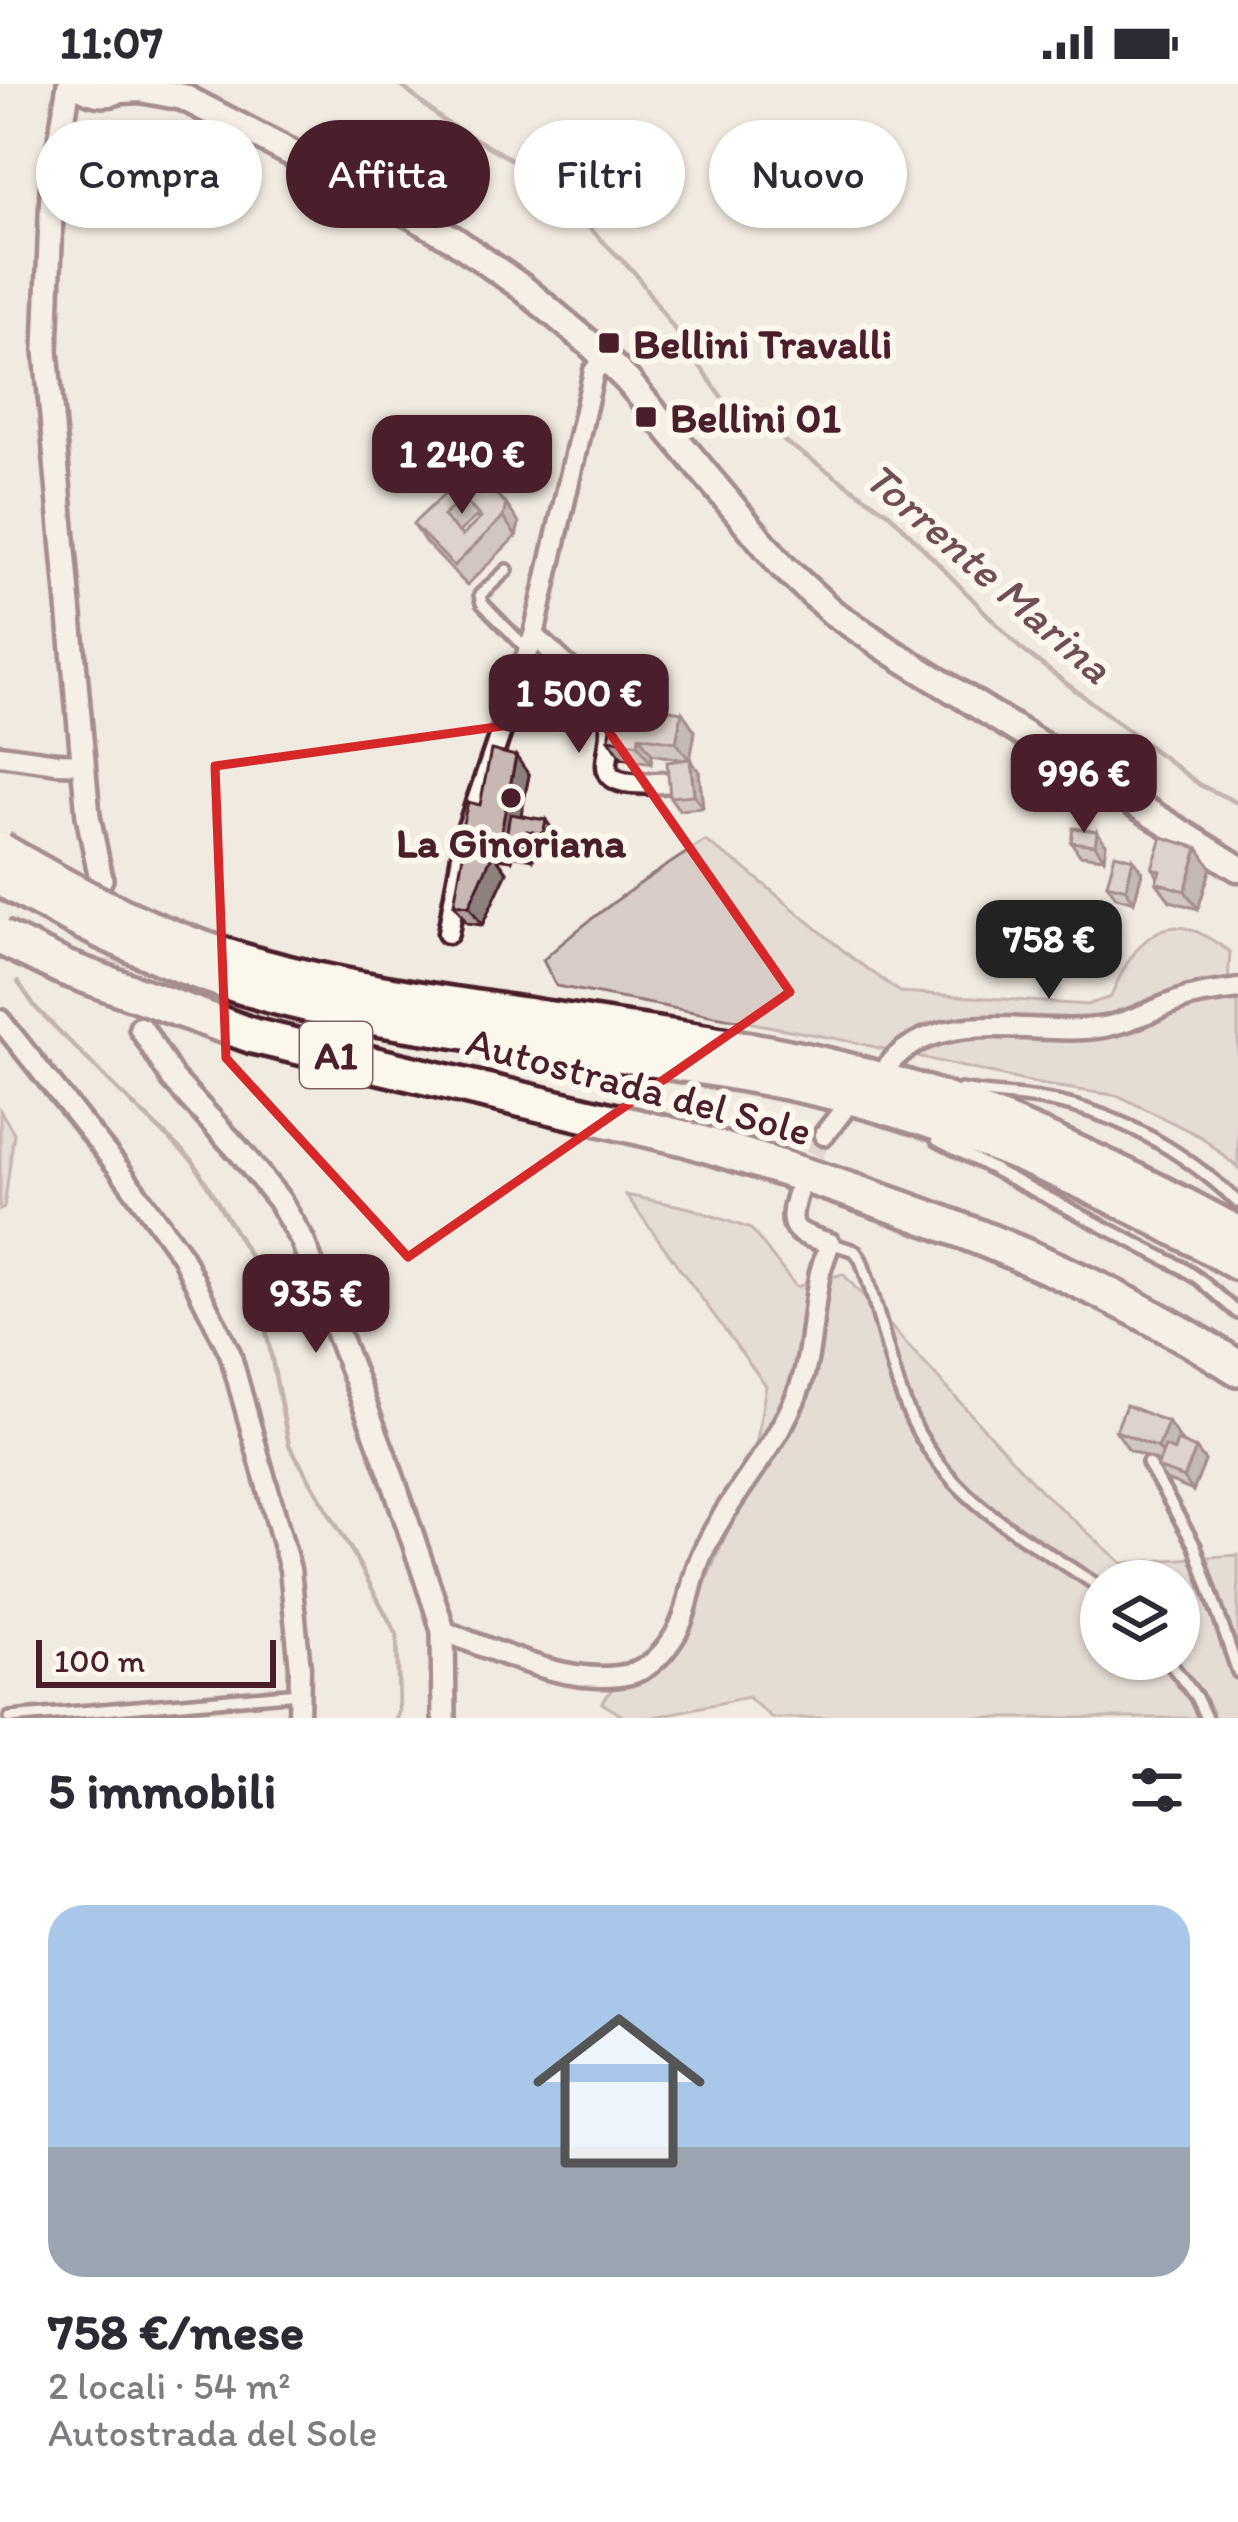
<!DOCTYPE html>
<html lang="it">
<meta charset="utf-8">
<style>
:root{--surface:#fff;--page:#f7f7f7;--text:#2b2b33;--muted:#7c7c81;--line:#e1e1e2;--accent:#4a1f2b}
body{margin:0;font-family:Itim,sans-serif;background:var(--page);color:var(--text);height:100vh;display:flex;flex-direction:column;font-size:45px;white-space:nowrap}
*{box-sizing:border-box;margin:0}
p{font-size:39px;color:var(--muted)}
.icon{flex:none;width:66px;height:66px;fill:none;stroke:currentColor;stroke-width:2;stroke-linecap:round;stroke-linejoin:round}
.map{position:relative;height:1634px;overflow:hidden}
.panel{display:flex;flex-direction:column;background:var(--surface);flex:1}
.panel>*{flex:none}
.guide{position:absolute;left:36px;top:36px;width:1167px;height:108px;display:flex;gap:24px}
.controls{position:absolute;left:1080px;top:1476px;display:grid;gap:24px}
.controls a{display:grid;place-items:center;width:120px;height:120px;border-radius:50%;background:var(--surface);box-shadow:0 3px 9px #0004;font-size:60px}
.scale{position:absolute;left:36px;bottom:30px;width:240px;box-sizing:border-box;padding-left:12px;border:6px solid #4a1f2b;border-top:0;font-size:33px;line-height:42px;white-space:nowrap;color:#4a1f2b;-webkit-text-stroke:9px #fbf7ec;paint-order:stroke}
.price{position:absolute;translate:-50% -102px;padding:0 27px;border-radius:24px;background:var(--accent);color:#fff;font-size:39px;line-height:78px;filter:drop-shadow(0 3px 6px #0008)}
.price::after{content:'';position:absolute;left:50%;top:72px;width:36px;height:27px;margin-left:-18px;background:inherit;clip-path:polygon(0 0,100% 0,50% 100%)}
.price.current{background:#222;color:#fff}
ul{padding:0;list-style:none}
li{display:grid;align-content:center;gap:24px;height:636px;padding:0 48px}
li+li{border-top:3px solid var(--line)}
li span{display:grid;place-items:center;height:372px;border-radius:36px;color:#555}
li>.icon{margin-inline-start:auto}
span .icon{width:216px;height:216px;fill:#fffc;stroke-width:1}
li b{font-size:51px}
h2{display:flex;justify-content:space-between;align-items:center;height:144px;padding:0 48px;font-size:51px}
.tag{padding:0 42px;border-radius:54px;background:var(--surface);box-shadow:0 3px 9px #0004;font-size:42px;line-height:108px}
.tag.current{background:var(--accent);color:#fff}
.status{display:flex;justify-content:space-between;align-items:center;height:84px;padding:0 60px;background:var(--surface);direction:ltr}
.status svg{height:33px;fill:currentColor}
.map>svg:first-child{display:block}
.green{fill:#d8ccc6;stroke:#917678;stroke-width:3;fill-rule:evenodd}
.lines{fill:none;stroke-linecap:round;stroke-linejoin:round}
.stream{stroke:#8c6f72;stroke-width:4.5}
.minor-tunnel{stroke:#cfc1bc;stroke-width:18;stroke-dasharray:18 9;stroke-linecap:butt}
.tertiary-tunnel{stroke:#cfc1bc;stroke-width:21;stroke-dasharray:21 10;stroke-linecap:butt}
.service-casing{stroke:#4a1f2b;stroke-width:18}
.minor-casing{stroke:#4a1f2b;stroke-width:27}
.tertiary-casing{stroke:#4a1f2b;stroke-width:30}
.secondary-casing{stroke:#4a1f2b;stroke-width:33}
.motorway-casing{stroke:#4a1f2b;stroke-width:42}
.service{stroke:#fbf7ec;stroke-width:9}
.minor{stroke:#fbf7ec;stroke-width:18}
.tertiary{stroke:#fbf7ec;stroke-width:21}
.secondary{stroke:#fbf7ec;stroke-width:24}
.motorway{stroke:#fbf7ec;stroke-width:33}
.motorway-bridge-casing{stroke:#4a1f2b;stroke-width:42;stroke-linecap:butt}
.motorway-bridge{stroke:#fbf7ec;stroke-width:33}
.wall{fill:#ac9e9a;stroke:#4a1f2b;stroke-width:3;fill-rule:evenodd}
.shaded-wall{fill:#8c817d;stroke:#4a1f2b;stroke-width:3}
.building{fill:#c8b8b3;stroke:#4a1f2b;stroke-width:3;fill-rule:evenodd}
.marked{fill:none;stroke:#d62828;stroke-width:9;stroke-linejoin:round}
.poi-dot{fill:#4a1f2b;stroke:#fbf7ec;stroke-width:4.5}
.labels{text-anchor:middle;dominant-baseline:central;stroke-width:12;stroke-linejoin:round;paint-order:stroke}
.shield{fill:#fbf7ec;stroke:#7f6065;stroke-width:3}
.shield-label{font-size:39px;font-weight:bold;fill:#4a1f2b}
.poi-label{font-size:42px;font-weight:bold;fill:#4a1f2b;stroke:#fbf7ec;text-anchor:start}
.street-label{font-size:42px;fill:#4a1f2b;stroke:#fbf7ec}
.water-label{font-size:45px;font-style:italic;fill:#704e55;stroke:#fbf7ec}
</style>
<div class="status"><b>11:07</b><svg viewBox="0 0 49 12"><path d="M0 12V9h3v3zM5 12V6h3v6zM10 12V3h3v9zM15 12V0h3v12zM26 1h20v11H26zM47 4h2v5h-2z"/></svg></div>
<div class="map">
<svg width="1238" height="1634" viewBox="0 0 1238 1634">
<rect width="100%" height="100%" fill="#f0eae0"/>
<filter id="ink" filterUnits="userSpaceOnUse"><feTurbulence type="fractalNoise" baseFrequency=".00833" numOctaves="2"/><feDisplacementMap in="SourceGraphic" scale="24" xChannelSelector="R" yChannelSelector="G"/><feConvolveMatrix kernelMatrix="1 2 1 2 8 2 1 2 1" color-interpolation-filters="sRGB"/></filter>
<g filter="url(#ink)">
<path class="green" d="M705,757L743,783L851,873L900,908L1087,921L1111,913C1121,886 1143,844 1176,843C1195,843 1216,858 1230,868L1228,900L1238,911V1084L1203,1054L1119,1012L1038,1000L853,958L556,902L543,876C593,830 647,793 705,757Z
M0,1026L14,1049L4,1124L0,1126Z
M626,1111L690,1124L751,1145L796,1203L843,1190L1041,1407L1122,1479L1238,1471V1634H772L748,1613L649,1634H626L602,1619L622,1591L695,1524L751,1390L766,1302ZM1101,1497H1179V1575H1101Z"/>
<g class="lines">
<path class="stream" d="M399,0L445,38L532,87L635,189L723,315L890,430L1020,564L1200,701L1238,719
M18,898L36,924L126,1014L193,1077L252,1176L289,1361L353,1469L397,1551L399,1626L396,1634"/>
<path class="minor-tunnel" d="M802,1095L824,1051"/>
<path class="tertiary-tunnel" d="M109,843L117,888L141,944"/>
<defs>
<path id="service" d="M507,486L480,511L482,519L529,567
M961,1006C989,1011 1017,1011 1044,1016C1119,1028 1183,1067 1238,1118
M937,1056L1181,1183L1199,1195L1238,1229
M830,1159L855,1167L861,1176C877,1220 886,1266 901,1309C936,1412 1017,1447 1101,1504
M1148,1379L1195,1462L1238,1588
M1167,1575L1196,1613L1206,1634
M10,1634L299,1609"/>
<path id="minor" d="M534,551L603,616C633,666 561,708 671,698
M0,671L57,679L84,680
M448,849L466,749L534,551L594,287L606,275
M0,936L120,1086L182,1172L230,1269L290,1485L300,1584L299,1634
M889,980C943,920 1034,954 1104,943C1132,938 1156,924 1183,915C1201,909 1219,908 1238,905
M824,1051L842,1028
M443,1547C497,1567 571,1604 630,1590C647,1586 662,1571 672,1556C690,1530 689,1498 702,1470C729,1411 778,1363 800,1303C812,1269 812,1229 819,1194C821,1182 826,1170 830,1159C797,1149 785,1148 797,1110"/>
<path id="tertiary" d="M69,0L52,106L46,266L88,732L101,795
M141,944L173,995L241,1069L279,1116L303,1158L391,1390L438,1530L443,1547L444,1634"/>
<path id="secondary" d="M78,0C95,13 113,12 131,0
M122,6L141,5L183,13L413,132L453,155L523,204L589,259L627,296L783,483L832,528L892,568L1238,784"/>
<path id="motorway" d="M572,938C659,952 747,962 833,983C976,1018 1109,1080 1238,1150
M569,963C651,975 733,986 814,1004C959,1037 1111,1104 1238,1179
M684,1054C876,1112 1068,1174 1238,1284"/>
</defs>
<use href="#service" class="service-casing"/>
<use href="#minor" class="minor-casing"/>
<use href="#tertiary" class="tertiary-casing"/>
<use href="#secondary" class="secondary-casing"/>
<use href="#motorway" class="motorway-casing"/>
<use href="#service" class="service"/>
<use href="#minor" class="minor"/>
<use href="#tertiary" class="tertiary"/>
<use href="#secondary" class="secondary"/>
<use href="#motorway" class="motorway"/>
<defs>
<path id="motorway-bridge" d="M0,766C57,800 120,834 182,857C306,904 441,918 572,938
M0,794C84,842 176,885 270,911C367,937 470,948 569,963
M0,853L65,884L253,952L684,1054"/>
</defs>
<use href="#motorway-bridge" class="motorway-bridge-casing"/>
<use href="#motorway-bridge" class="motorway-bridge"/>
</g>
<path class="wall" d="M471,385L519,439L516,452L467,501L426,459L413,440ZM476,433L479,436L462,452L459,448Z
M682,628L695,647L690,675L699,688L703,724L679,726L670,713L684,676L652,670L651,679L622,674L609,655Z
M529,691L521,732L555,749L552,763L536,760L533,775L513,771L512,776L497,774L507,788L482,841L467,839L454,820L471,766L460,751L480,721Z
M1071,758L1106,760L1104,774L1080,771Z
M1211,783L1198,825L1170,817L1156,798L1158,793L1152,784Z
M1142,788L1134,818L1116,813L1107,800Z
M1116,1347L1181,1357L1180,1359L1196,1365L1205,1377L1193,1407L1166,1396L1157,1384L1159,1378L1129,1366Z"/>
<path class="shaded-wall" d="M506,420L519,439L516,452L503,433Z
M682,628L695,647L690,677L676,658Z
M639,652L652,670L651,679L638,660Z
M516,672L529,691L515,761L505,759L513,771L512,776L499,758Z
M690,675L699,688L703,724L694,711Z
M546,736L555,749L552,763L543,750Z
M527,747L536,760L533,775L524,762Z
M1097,747L1106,760L1104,774L1095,761Z
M1198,764L1211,783L1198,825L1185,807Z
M493,769L507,788L482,841L469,822Z
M1133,775L1142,788L1134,818L1126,805Z
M1168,1338L1181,1357L1171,1382L1158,1364Z
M1196,1365L1205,1377L1193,1407L1184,1394Z"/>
<path class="building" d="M471,385L506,420L503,433L454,482L413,440ZM463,414L481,434L462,452L443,432Z
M616,617L682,628L676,658L639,652L638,660L609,655Z
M491,666L516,672L499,758L460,751L468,718L480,721Z
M690,675L694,711L670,713L667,678Z
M510,730L546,736L543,750L527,747L524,762L505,759Z
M1073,744L1097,747L1095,761L1071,758Z
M1162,753L1198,764L1185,807L1156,798L1160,787L1152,784Z
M464,765L493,769L469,822L454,820Z
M1115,770L1133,775L1126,805L1107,800Z
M1126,1321L1168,1338L1158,1364L1116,1347Z
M1177,1357L1196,1365L1184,1394L1157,1384L1165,1363L1174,1367Z"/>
</g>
<path d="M0 0H1238V1634H0ZM596,629L790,908L408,1173L226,974L215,682Z" fill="#f0eae0" fill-opacity=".55" fill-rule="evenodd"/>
<path class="marked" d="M596,629L790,908L408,1173L226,974L215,682Z"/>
<g class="poi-dot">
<rect x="597" y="247" width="24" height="24" rx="6"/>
<rect x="634" y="321" width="24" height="24" rx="6"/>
<circle cx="511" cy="714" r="12"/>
</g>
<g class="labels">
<rect class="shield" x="300" y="938" width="72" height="66" rx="9"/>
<g class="shield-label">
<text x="336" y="971">A1</text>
</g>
<g class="poi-label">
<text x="633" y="259">Bellini Travalli</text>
<text x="670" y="333">Bellini 01</text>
<text x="511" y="758" text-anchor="middle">La Ginoriana</text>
</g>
<g class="street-label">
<text transform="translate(639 1002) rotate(15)">Autostrada del Sole</text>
</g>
<g class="water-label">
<text transform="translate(989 488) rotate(41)">Torrente Marina</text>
</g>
</g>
</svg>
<div class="controls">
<a><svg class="icon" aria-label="layers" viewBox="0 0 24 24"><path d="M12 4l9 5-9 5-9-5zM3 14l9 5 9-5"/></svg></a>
</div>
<div class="scale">100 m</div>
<b class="price" style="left:462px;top:433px">1 240 €</b>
<b class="price" style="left:579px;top:672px">1 500 €</b>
<b class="price" style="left:1084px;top:752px">996 €</b>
<b class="price current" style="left:1049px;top:918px">758 €</b>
<b class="price" style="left:316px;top:1272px">935 €</b>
<div class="guide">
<a class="tag">Compra</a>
<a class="tag current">Affitta</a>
<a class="tag">Filtri</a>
<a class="tag">Nuovo</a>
</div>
</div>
<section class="panel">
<h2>5 immobili<svg class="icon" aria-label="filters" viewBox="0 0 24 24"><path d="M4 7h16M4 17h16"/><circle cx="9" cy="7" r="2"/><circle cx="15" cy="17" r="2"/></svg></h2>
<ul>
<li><span style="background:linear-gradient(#a9c7e8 65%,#9aa5b1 0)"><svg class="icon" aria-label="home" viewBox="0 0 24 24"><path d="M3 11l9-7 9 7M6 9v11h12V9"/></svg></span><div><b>758 €/mese</b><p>2 locali · 54 m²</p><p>Autostrada del Sole</p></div></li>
</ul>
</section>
